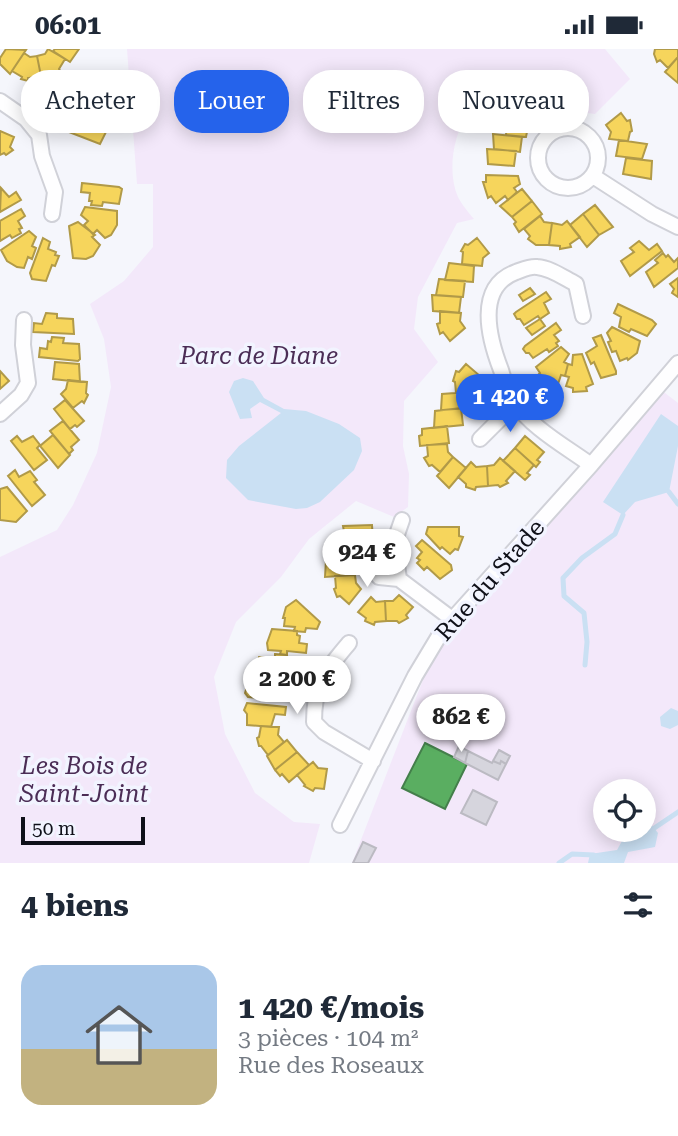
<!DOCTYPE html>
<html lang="fr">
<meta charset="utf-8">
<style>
:root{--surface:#fff;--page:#f6f6f7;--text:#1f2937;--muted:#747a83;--line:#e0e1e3;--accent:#2563eb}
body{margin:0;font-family:"Roboto Serif",serif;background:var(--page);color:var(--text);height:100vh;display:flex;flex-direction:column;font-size:26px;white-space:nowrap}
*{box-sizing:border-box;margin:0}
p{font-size:23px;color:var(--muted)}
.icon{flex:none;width:38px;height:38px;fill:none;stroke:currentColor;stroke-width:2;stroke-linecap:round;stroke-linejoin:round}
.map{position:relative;height:814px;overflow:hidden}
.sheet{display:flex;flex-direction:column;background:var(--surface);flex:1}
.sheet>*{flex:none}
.hud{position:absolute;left:21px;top:21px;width:637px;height:63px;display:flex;gap:14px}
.tools{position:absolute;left:593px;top:730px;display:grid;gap:14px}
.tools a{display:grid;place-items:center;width:63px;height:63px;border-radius:50%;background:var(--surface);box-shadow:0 4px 18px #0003;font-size:35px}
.scale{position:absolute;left:21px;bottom:18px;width:124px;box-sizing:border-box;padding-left:7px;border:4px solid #0f1019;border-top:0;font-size:19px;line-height:24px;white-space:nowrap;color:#0f1019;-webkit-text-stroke:5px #f2f4ff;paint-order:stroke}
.price{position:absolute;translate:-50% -60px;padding:0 16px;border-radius:24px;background:#fff;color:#222;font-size:23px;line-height:46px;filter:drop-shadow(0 2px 4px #0008)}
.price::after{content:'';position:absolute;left:50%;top:42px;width:21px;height:16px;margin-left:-10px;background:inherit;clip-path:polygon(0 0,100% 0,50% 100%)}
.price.selected{background:var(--accent);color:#fff}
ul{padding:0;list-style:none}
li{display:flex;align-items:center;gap:21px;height:175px;padding:0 21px}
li+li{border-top:2px solid var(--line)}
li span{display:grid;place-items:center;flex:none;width:196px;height:140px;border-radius:21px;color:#555}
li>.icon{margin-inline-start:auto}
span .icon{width:84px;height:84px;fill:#fffc;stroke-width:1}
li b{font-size:30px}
h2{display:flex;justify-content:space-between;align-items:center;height:84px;padding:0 21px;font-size:30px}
.tag{padding:0 24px;border-radius:28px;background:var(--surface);box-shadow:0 4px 18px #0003;font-size:24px;line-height:63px}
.tag.selected{background:var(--accent);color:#fff}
.status{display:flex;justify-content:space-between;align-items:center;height:49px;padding:0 35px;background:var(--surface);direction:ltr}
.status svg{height:19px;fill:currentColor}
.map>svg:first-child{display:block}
.green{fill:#f3e8fa;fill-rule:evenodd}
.water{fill:#cae0f3}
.homes{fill:#f6d55c;stroke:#b19a48;stroke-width:2}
.public{fill:#5aae61;stroke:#447f4b;stroke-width:2}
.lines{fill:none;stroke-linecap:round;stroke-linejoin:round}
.stream{stroke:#cae0f3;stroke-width:5}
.building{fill:#d6d5dd;stroke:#bbbac2;stroke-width:2}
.street-casing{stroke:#d0d1d8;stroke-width:18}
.street{stroke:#fefeff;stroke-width:14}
.labels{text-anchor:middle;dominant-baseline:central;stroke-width:7;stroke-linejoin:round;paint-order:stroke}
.park-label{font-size:24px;font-style:italic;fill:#4b2d56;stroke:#f2f4ff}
.street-label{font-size:24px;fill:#0f1019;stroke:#f2f4ff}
</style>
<div class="status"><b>06:01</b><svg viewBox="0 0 49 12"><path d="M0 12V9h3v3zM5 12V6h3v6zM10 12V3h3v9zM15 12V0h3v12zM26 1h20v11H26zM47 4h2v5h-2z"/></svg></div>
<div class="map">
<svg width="678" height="814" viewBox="0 0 678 814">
<rect width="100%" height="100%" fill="#f5f6fc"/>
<path class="green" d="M127,0H605L630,30L595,65C582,63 558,63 547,58C534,52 528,34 511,35C464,38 441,110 458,148C462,156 469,164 474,170L457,174L418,248L414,280L438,313L404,352L403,397L409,425L408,458L394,468L356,452L309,490L281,528L236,573L214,628L225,685L255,744L294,773L320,775L309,814H0V508L57,481L73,456L97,404L111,338L104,290L90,255L124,232L153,198V135H137Z
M656,337L678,354V814H352L442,582ZM606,742H644V780H606Z"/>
<path class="water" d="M243,329L253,332L264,349L284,360L306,362L339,375L360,389L362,402L354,421L320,453L307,459L296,460L248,451L226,429L227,411L239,397L281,364L260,353L250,360L252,369L240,370L229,343L234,332Z
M661,365L678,377V397L669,443L635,453L623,466L603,453Z
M671,659L678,662V676L670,680L661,677L660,668Z
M649,773L658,784L655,798L628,803L624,814H588L590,805L617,801L628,781L644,780V775Z"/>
<path class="homes" d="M6,0L26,1L10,25L0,15V9Z
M48,0L65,10L59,20L61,23L54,27H41L37,7L45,5Z
M55,0H79L70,13L53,2Z
M655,0H678V8L668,19L660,11L657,13L654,5Z
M24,4L30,8L37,7L41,27L28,29V32L21,30L22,28L12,22Z
M678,8V34L665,23Z
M85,44L88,53H90L91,60L54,72L51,64L59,61L58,49L68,46L69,50Z
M519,57L533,74L528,78L526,88L506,86L507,74L505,73L510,63L512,64Z
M621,64L627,72L630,71L632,82L630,83L628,92L609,90L611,83L606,76Z
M88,66L89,70L101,66L105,74L107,81L100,95L69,83V77L80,73L79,69Z
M0,82L14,88L10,98L13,101L6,106L4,104L0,106Z
M493,85L522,88L520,103L494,100Z
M619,91L647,95L642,110L616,107Z
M487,100L516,102L514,117L488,115Z
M626,109L652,112L651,130L623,125Z
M486,126L518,127L520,135L514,139L517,143L508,151L505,147L496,154L491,147L488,149L483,133H486Z
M82,134L119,138L122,140L119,155L103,153L102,157L91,156L92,152H89L90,144L81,143Z
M1,139L9,148L16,143L21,151L0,163Z
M522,140L532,152L512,168L500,157Z
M532,152L542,165L519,183L514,175L516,173L512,168Z
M595,156L613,178L599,186L583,165Z
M85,158L117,162V176L111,186L105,189L97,181L93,185L84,176L88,172L81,166Z
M21,160L25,167L18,172L22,179L19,180L21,184L12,189L10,186L0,192V172Z
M583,165L599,186L587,198L570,176Z
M540,167L544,173L552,174L549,196H536L528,190L530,187L524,180Z
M567,172L580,188L570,195L571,198L560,200V197L549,196L552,174L562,176Z
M78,173L95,186L92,188L100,196L93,207L86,210L73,209L69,177Z
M29,182L36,188L32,197L36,199L32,210L28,208L24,219L17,218L7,212L1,201Z
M43,189L50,193L48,200L56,203L55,206L59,207L55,217L52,216L46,232L32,230L30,224Z
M477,189L489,204L483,209L482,217L462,215L463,203L461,202L465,195L468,196Z
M639,192L649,201L657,195L662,202L630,227L621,212L634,203L630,199Z
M663,204L666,208L668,206L674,213L678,209V219L654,238L646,223L658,214L655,211Z
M449,214L474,217L473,233L445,231Z
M678,229V248L672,244L674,240L670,235Z
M439,230L465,232L463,248L436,246Z
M530,239L535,245L523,252L519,246Z
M546,243L551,250L544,254L549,264L540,270L538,267L524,276L520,270H517L514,265L516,263Z
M432,246L461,248L459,264L433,262Z
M618,255L652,271L656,275L647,287L631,280L629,283L619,278L621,268L614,264Z
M440,262L461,264L460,272L465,279L450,292L443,283L440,285L437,275L440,274Z
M46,264L57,265V269L73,270L74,285L33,283L34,274L42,275Z
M540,270L545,277L532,286L526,279Z
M556,274L561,281L554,286L559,292L556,294L558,297L549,303L547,300L533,309L529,304H526L523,300L525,297Z
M612,278L640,292L637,304L628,311L627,309L620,312L616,302L612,303L608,293L611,292L607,284Z
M601,286L616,322V325L601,329L594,313L591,315L586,304L597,297L593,289Z
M52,288L64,289L63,294L79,295L80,310L78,312L39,308L40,299L47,300L48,292L51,293Z
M561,298L569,305L564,313L568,315L565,327L561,326L558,335L546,334L538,326L540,324L536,318Z
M582,305L593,335L586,338L587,342L573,343V339L566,337L569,328L565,327L568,315L572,316L573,306Z
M55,313L79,315L80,333L53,330Z
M466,315L480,327L475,333L476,342L456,344L455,333L453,332L456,322L459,323Z
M0,322L9,332L0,340Z
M68,331L87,333L86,344L88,346L84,354L82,352L73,359L61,345L66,340Z
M468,343L469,359L441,361L442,345Z
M65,351L84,372L77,378L75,376L70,380L54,360Z
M461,359L463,376L434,379L435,362Z
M63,372L79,391L71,398L73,401L69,405L50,382Z
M447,377L449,394L420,397L419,387L422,386V380Z
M53,386L70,406L58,419L40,397Z
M17,387L22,393L33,387L40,396L37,399L47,411L34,421L11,392Z
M525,387L544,403L537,411L540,413L536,418L515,399Z
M447,395L448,403L453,408L440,423L432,416L429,417L424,409L428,407L427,396Z
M515,399L534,416L527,424L530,426L525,431L503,412Z
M453,408L466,419L449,439L437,427Z
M500,409L515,422L506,432L508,434L500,438L498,436L488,437L487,417L494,416Z
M471,413L476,418L487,417L488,437L476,438L475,441L466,438V435L458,428Z
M15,421L19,428L30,422L37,431L34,433L45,446L32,457L8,427Z
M7,438L27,462L16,473L0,471V440Z
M372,476L373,492L346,494L343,477Z
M428,478H459V487L463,488L458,501L455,500L450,505L442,498L440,500L426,485Z
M422,491L451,516L452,521L440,530L427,518L424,521L417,514L420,511L417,509L422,503L416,497Z
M357,493L358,509L330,511L331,495Z
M352,510L353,526L325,528L326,511Z
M355,526L356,534L361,540L349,555L340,547L337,548L334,540L336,539L335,527Z
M399,546L413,558L406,566L408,569L399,574L397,572H386L385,552H393Z
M371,548L376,553L385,552L386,572L375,573L374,576L365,572L366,569L358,563Z
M296,551L320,573L317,580L306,579L305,583L294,582L295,578L284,577L285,569H283L286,558Z
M272,580L297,582V586L300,587L299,594L307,595L306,604L287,602V606L280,605L281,602L268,601L267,594Z
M275,605L287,606L288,618H296L295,627L259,624L256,621L259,608L275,610Z
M266,629L277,630V633H280L279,641L286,642L285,651L248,648L245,644L249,631L266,632Z
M247,654L286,658L285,666L275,665L271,678L247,676V665L244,661Z
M261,677L279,678L278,686L284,693L268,706L261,697H259L257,689L259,688Z
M287,691L297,703L275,721L267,707Z
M297,703L309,716L289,733L282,725L280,727L275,721Z
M313,713L318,719L327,720L324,740L315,739L313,742L304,737L305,736L297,726Z"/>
<path class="public" d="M425,694L467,715L445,760L402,739Z"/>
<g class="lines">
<path class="stream" d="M669,443L678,455
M585,616L587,593L584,564L564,547L563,529L582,509L615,485L623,466
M650,782L678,763
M559,814L572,805L594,806"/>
</g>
<path class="building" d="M459,697L468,702L465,714L454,708Z
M499,701L510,707L506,715L501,712L500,715L493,712Z
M468,702L492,714L493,712L500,715L501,712L506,715L498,731L465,714Z
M473,741L497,753L486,776L461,764Z
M363,793L376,799L368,814H353Z"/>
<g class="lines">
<defs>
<path id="street" d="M0,52L26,70L39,86L42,107L55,143L52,165
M538 109a30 30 0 1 1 60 0a30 30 0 1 1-60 0Z
M593,127L652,165L678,178
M583,267L576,235C564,229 551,219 537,218C530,217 522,221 516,223C475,238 489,290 501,321C504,331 507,343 513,351C531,379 565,397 591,416
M0,365L21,346L28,334L23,296L24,271
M480,390L516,354
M402,471L394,494L374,511L373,520L379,528L399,530L452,570
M394,494L399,530
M349,594C325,623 314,634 314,673L324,683L373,712
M340,776L415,627L442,582L591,416L678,314"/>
</defs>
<use href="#street" class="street-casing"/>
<use href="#street" class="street"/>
</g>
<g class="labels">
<g class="park-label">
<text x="259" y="307">Parc de Diane</text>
<text x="84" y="717">Les Bois de<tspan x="84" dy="28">Saint-Joint</tspan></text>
</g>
<g class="street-label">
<text transform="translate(490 531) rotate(-49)">Rue du Stade</text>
</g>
</g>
</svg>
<div class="tools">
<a><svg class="icon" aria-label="locate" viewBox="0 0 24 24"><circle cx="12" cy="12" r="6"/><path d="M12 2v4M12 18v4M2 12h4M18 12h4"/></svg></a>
</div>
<div class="scale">50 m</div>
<b class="price selected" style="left:510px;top:385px">1 420 €</b>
<b class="price" style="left:367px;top:540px">924 €</b>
<b class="price" style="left:297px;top:667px">2 200 €</b>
<b class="price" style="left:461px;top:705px">862 €</b>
<div class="hud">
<a class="tag">Acheter</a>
<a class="tag selected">Louer</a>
<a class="tag">Filtres</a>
<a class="tag">Nouveau</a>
</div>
</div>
<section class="sheet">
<h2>4 biens<svg class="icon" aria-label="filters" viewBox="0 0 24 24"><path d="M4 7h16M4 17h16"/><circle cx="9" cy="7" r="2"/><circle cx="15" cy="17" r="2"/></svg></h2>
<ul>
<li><span style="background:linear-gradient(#a9c7e8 60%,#c2b280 0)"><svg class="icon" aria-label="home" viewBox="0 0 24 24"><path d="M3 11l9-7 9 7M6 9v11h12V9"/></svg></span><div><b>1 420 €/mois</b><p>3 pièces · 104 m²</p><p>Rue des Roseaux</p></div></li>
</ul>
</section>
